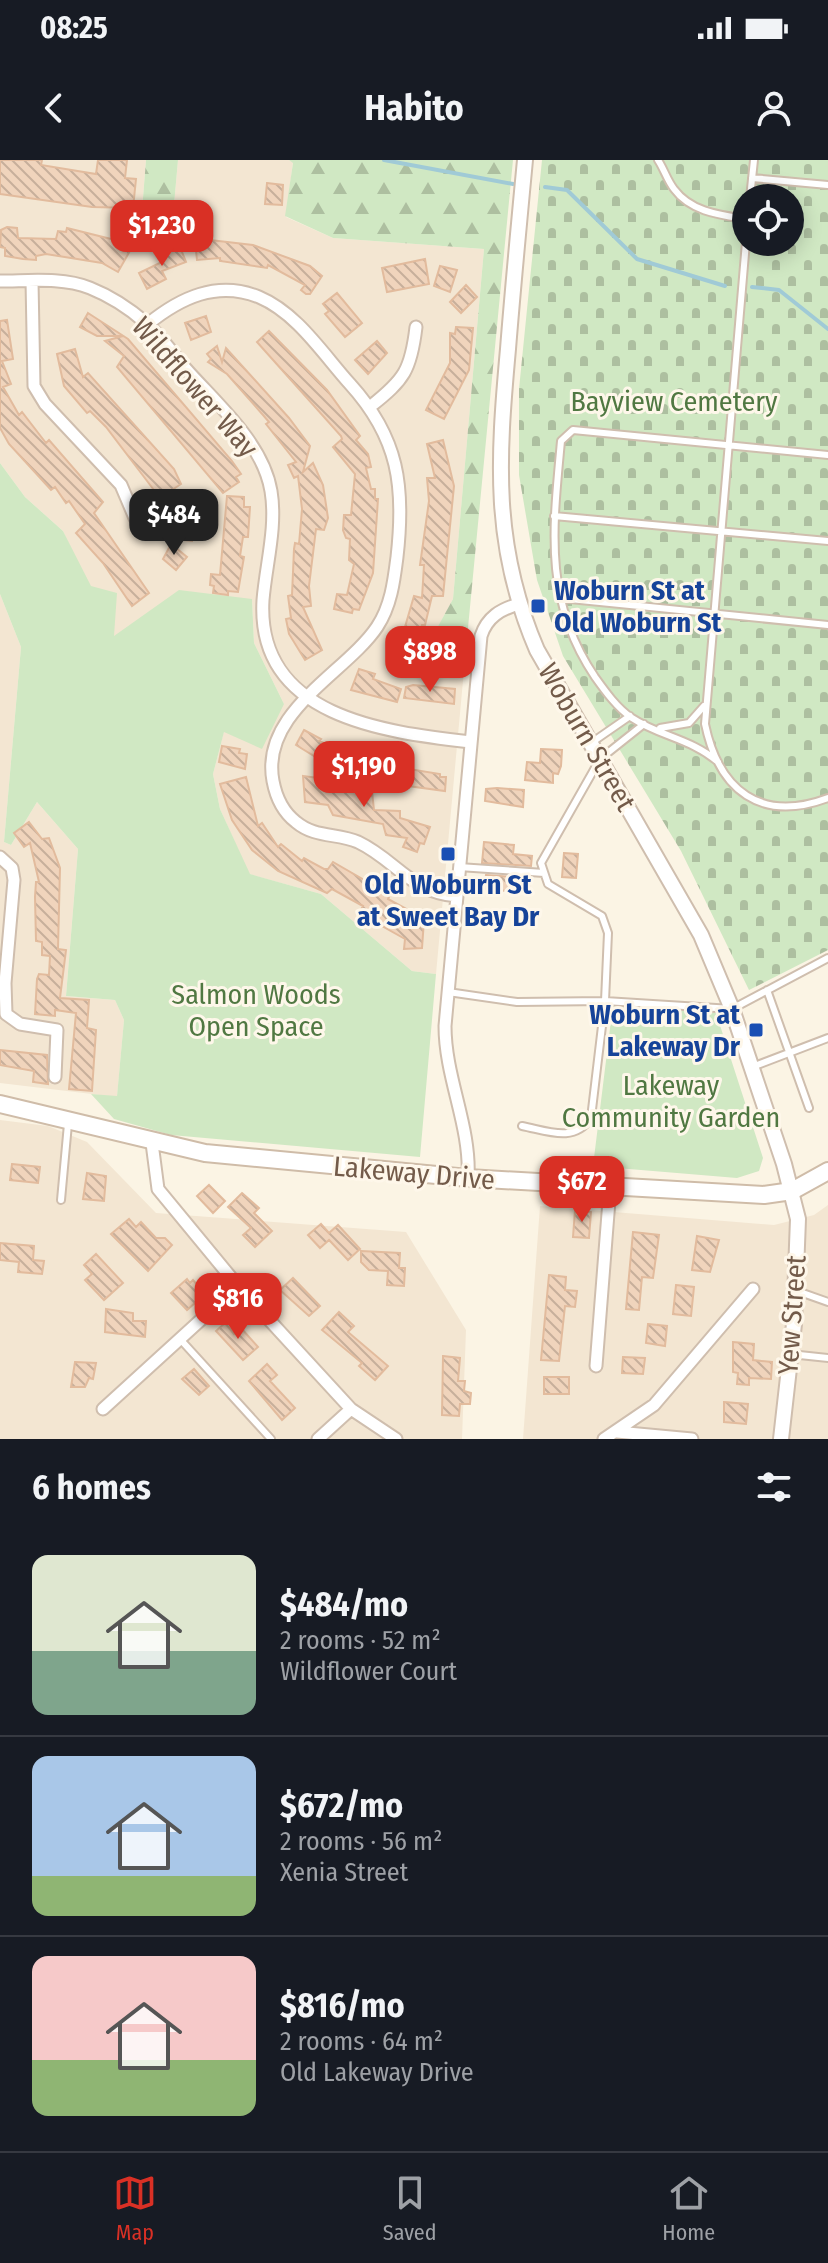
<!DOCTYPE html>
<meta charset="utf-8">
<style>
:root{--surface:#171b24;--page:#242831;--text:#f1f3f6;--muted:#9ea1a6;--line:#363941;--accent:#d93025}
body{margin:0;font-family:"Fira Sans Condensed",sans-serif;background:var(--page);color:var(--text);height:100vh;display:flex;flex-direction:column;font-size:30px;white-space:nowrap}
*{box-sizing:border-box;margin:0}
p{font-size:26px;color:var(--muted)}
.icon{flex:none;width:44px;height:44px;fill:none;stroke:currentColor;stroke-width:2;stroke-linecap:round;stroke-linejoin:round}
.map{position:relative;height:1279px;overflow:hidden}
.panel{display:flex;flex-direction:column;background:var(--surface);flex:1}
.panel>*{flex:none}
.fabs{position:absolute;left:732px;top:24px;display:grid;gap:16px}
.fabs a{display:grid;place-items:center;width:72px;height:72px;border-radius:50%;background:var(--surface);box-shadow:0 4px 20px #0003;font-size:40px}
.price{position:absolute;translate:-50% -68px;padding:0 18px;border-radius:16px;background:var(--accent);color:#fff;font-size:26px;line-height:52px;filter:drop-shadow(0 2px 4px #0008)}
.price::after{content:'';position:absolute;left:50%;top:48px;width:24px;height:18px;margin-left:-12px;background:inherit;clip-path:polygon(0 0,100% 0,50% 100%)}
.price.on{background:#222;color:#fff}
ul{padding:0;list-style:none}
li{display:flex;align-items:center;gap:24px;height:200px;padding:0 32px}
li+li{border-top:2px solid var(--line)}
li span{display:grid;place-items:center;flex:none;width:224px;height:160px;border-radius:16px;color:#555}
li>.icon{margin-inline-start:auto}
span .icon{width:96px;height:96px;fill:#fffc;stroke-width:1}
li b{font-size:34px}
h2{display:flex;justify-content:space-between;align-items:center;height:96px;padding:0 32px;font-size:34px}
.status{display:flex;justify-content:space-between;align-items:center;height:56px;padding:0 40px;background:var(--surface);direction:ltr}
.status svg{height:22px;fill:currentColor}
header{display:flex;justify-content:space-between;align-items:center;height:104px;padding:0 32px;background:var(--surface);font-size:36px;font-weight:700}
.dock{display:flex;justify-content:space-around;align-items:center;height:112px;border-top:2px solid var(--line);background:var(--surface);font-size:22px;color:var(--muted)}
.dock a{display:grid;justify-items:center;gap:4px}
.dock .on{color:var(--accent)}
.map>svg:first-child{display:block}
.residential{fill:#f3e6d2}
.forest{fill:url(#forest-firs)}
.cemetery{fill:url(#cemetery-stones);fill-rule:evenodd}
.park{fill:#d0e8c3}
.lines{fill:none;stroke-linecap:round;stroke-linejoin:round}
.stream{stroke:#a0cad6;stroke-width:4}
.building{fill:url(#building-back-hatch);stroke:#e2bb9d;stroke-width:2}
.service-casing{stroke:#cfbeae;stroke-width:10}
.minor-casing{stroke:#cfbeae;stroke-width:15}
.tertiary-casing{stroke:#cfbeae;stroke-width:18}
.secondary-casing{stroke:#cfbca8;stroke-width:20}
.service{stroke:#fff;stroke-width:6}
.minor{stroke:#fff;stroke-width:11}
.tertiary{stroke:#fff;stroke-width:14}
.secondary{stroke:#fff;stroke-width:16}
.transit-dot{fill:#1a4fb4;stroke:#fef7ea;stroke-width:3}
.labels{text-anchor:middle;dominant-baseline:central;stroke-width:6;stroke-linejoin:round;paint-order:stroke}
.street-label{font-size:28px;fill:#735b4a;stroke:#fef7ea}
.park-label{font-size:28px;fill:#507842;stroke:#fef7ea}
.transit-label{font-size:28px;font-weight:bold;fill:#164399;stroke:#fef7ea;text-anchor:start}
</style>
<div class="status"><b>08:25</b><svg viewBox="0 0 49 12"><path d="M0 12V9h3v3zM5 12V6h3v6zM10 12V3h3v9zM15 12V0h3v12zM26 1h20v11H26zM47 4h2v5h-2z"/></svg></div>
<header><svg class="icon" aria-label="back" viewBox="0 0 24 24"><path d="M15 5l-7 7 7 7"/></svg>Habito<svg class="icon" aria-label="person" viewBox="0 0 24 24"><circle cx="12" cy="8" r="4"/><path d="M4 21q1-7 8-7t8 7"/></svg></header>
<div class="map">
<svg width="828" height="1279" viewBox="0 0 828 1279">
<defs>
<pattern id="forest-firs" width="22" height="20" patternUnits="userSpaceOnUse" patternTransform="scale(2)"><rect width="22" height="20" fill="#d0e8c3"/><path d="M5 1l3.5 6h-7zM16 11l3.5 6h-7z" fill="#adbfa0"/></pattern>
<pattern id="cemetery-stones" width="16" height="16" patternUnits="userSpaceOnUse" patternTransform="scale(2)"><rect width="16" height="16" fill="#d0e8c3"/><path d="M2 7V4a2 2 0 0 1 4 0v3zM10 15v-3a2 2 0 0 1 4 0v3z" fill="#adbfa0"/></pattern>
<pattern id="building-back-hatch" width="6" height="6" patternUnits="userSpaceOnUse" patternTransform="scale(2)"><rect width="6" height="6" fill="#f0d4bc"/><path d="M-1 5l2 2M0 0l6 6M5-1l2 2" fill="none" stroke="#c7af9b"/></pattern>
</defs>
<rect width="100%" height="100%" fill="#fbf4e4"/>
<path class="residential" d="M0,0H146L141,62L174,45L178,0H289L293,2L286,57L333,78L484,89L453,439L426,489L465,499L436,814L412,811L321,734L249,714L220,649L213,614L224,571L284,544L254,483L252,439L113,477L63,371L25,337L0,303Z
M0,434L21,487L4,682L11,685L37,642L78,689L66,836L115,840L124,860L117,937L0,923Z
M0,960L48,966L87,982L156,1053L406,1072L466,1170L462,1279H0Z
M828,1045V1279H523L540,1046L774,1065L814,1055Z"/>
<path class="forest" d="M146,0H178L174,45L141,63Z
M289,0H513L465,499L425,490L453,439L484,89L333,78L285,56L293,3Z"/>
<path class="cemetery" d="M542,0H828V790L749,830L681,691L563,496L537,420L519,315V229ZM746,38H790V82H746Z"/>
<path class="park" d="M0,303L25,337L63,371L91,426L117,433L114,476L179,430L252,439L254,483L284,544L262,589L224,572L213,614L220,649L250,714L321,734L412,811L436,814L420,997L171,975L114,959L91,934L117,936L124,860L115,840L66,836L78,689L37,642L11,685L4,682L21,487L0,434Z
M613,844L716,853L763,998L759,1011L737,1018L593,1006Z"/>
<g class="lines">
<path class="stream" d="M384,0L513,24
M545,27L567,30L637,99L725,126
M752,127L779,130L828,169"/>
</g>
<path class="building" d="M0,0H42L41,5L96,14L98,0H127L125,18L136,19L133,48L92,47L0,34Z
M267,23L283,25L282,45L265,44Z
M7,67L17,68L18,78L56,79L58,71L66,72L67,68L111,79L131,89L118,112L102,103L46,94L36,96V100L23,99L5,96V88L0,87L1,70Z
M210,80L253,85L310,106L322,116L310,134H306L301,130L305,125L268,105L267,108L220,101V98L197,100L195,81Z
M180,87L186,102L162,111L166,119L147,129L139,113L162,102L160,96Z
M425,99L429,124L387,132L382,108Z
M440,106L457,110L450,132L434,126Z
M466,125L477,137L461,153L450,142Z
M337,133L362,163L345,177L325,154L329,151L323,144Z
M88,153L128,179L232,301L241,314L236,317L239,322L223,333L117,207L124,196L105,181L123,176H97L80,167Z
M206,156L211,172L191,180L185,163Z
M7,160L13,199L2,201L11,224L3,227L19,255L22,252L46,283L49,280L103,342L94,353L149,433L132,446L103,403L76,373L85,364L69,341L66,343L55,327L51,330L9,284L0,268V161Z
M456,167L473,168L469,210L444,259L426,250L450,203V173L455,174Z
M269,171L327,230L360,276L356,280L368,294L371,307L366,308L371,329H375V339H378L373,413L359,450L353,449L352,453L334,449L337,434L347,435L354,404L349,400L350,379L346,378L343,370L344,355H351L355,314L333,287L342,279L341,276L257,182Z
M377,181L387,193L368,214L355,200Z
M217,186L222,202L226,188L289,258L310,286L303,312L313,303L323,325L328,358L324,370L316,369L309,426L311,446L303,447L322,490L305,500L289,474L286,459L291,458L288,436L292,435L294,389L295,383L299,384L302,349L298,316L294,318L288,305L296,302L266,264L269,262L263,255L227,214L208,202L211,199L207,194Z
M75,189L83,217L88,213L174,309L181,324L160,338L106,267L90,251L87,253L64,226L57,194Z
M443,280L454,326L443,436H432L425,465H422L418,485L411,483L405,508L388,504L393,482L400,484L414,436L422,438L424,405H420L429,341L427,318H435L427,284Z
M227,336L244,337V347H250L248,377H243L240,396L244,397L238,432L228,431V435L213,433L214,426L210,425L211,414L220,415Z
M172,337L194,340L192,381L175,379L181,373L170,372Z
M171,384L187,397L176,410L163,399Z
M359,509L375,514L373,519L401,529L397,542L351,530Z
M413,525L455,529L454,544L404,538L406,527Z
M304,570L321,579L319,581L372,603L440,614V617H446L445,631L371,621L319,599L296,585Z
M222,586L240,589L239,593L247,594L245,609L219,602Z
M541,589L562,590L561,606L558,614L553,613V623L525,620L527,602L540,603Z
M303,616L319,618L318,626L340,629L343,619L371,622L374,650L400,651V658L430,667L424,684L420,683L417,692L403,687L407,678L386,675L383,664L333,655L328,645L305,642Z
M246,617L258,666L262,663L278,687L281,684L302,701L304,698L324,709H328L333,702L390,735L388,739L410,751L406,759L424,760L422,788L404,789L405,779L359,753L363,746L332,729L327,733L278,711L252,690L232,660L220,624Z
M497,628L524,630L523,647L485,641L486,629Z
M29,662L42,679L49,678L60,708L58,789L66,790L60,838L89,840L87,868L96,870L92,931L69,929L76,853L55,850V856L35,854L37,819L39,814L49,815L50,796L42,795V782L36,781L35,737L36,722H39L30,683L24,687L14,673Z
M484,682L514,685L513,694L532,696L531,706L482,703Z
M564,693L578,694L576,718L562,717Z
M486,715L530,718V733L484,729Z
M0,890L47,895L48,924L33,922L34,911L0,905Z
M12,1004L40,1007L38,1023L10,1020Z
M87,1013L106,1016L104,1041L83,1039Z
M209,1025L225,1041L213,1053L197,1036Z
M242,1033L259,1048L254,1053L272,1071L255,1087L243,1075L251,1068L228,1047Z
M575,1050L591,1052L589,1078L573,1077Z
M129,1059L136,1067L141,1062L156,1078H165L172,1085L148,1111L111,1074Z
M321,1064L329,1073L338,1065L360,1089L348,1100L329,1080L320,1088L308,1075Z
M633,1072L659,1075L653,1118L642,1117L639,1150L626,1149Z
M697,1076L719,1080L710,1112L692,1110Z
M0,1083L34,1086L33,1100L44,1101L42,1114L18,1112L19,1102L0,1100Z
M361,1091L400,1093L399,1108H405L404,1126L387,1125L388,1111L369,1110L361,1102Z
M96,1094L123,1123L104,1140L85,1120L92,1114L84,1105Z
M549,1115L566,1117L565,1130L577,1131L575,1147L565,1146L559,1201L541,1200Z
M293,1118L320,1146L309,1156L280,1130Z
M187,1119L190,1123L193,1120L205,1134L187,1150L171,1133Z
M676,1125L694,1127L691,1156L673,1154Z
M106,1149L133,1153V1161H146L145,1177L105,1172Z
M339,1152L354,1166L348,1172L388,1206L375,1220L359,1206L362,1203L322,1170Z
M225,1163L234,1174L241,1168L258,1187L243,1200L216,1171Z
M648,1164L667,1166L665,1186L646,1183Z
M733,1182L754,1184L753,1200L772,1202L771,1219L749,1218V1225L737,1224L738,1213L733,1212Z
M443,1196L460,1198L458,1221H465L464,1231L471,1233L470,1244H460L459,1256L442,1255Z
M623,1197L645,1198L643,1214L622,1213Z
M75,1202L96,1203L93,1219L89,1218L85,1227H71Z
M267,1204L277,1215L270,1221L295,1248L282,1260L249,1221Z
M194,1209L209,1226L199,1235L182,1219Z
M544,1217H569V1234H544Z
M724,1242L748,1244L746,1264L724,1262Z"/>
<g class="lines">
<defs>
<path id="service" d="M658,0C664,9 667,20 674,29C691,52 720,55 746,59
M752,18L828,25
M750,38L754,0
M746,82L705,564C719,631 761,663 828,638
M554,356L828,381
M560,438L828,465
M644,564L600,599L541,703L548,724L602,756L608,773L605,841L732,849L828,798
M660,568L689,563L704,546
M591,583L630,556
M718,602C692,579 659,576 632,558C617,548 605,531 595,517C543,440 553,368 561,281L573,270L828,295
M459,707L544,713
M767,830L809,948
M448,832L517,842L605,841L591,958C574,983 548,971 522,966
M752,907L828,878
M61,1040L68,964
M797,1131L828,1142
M180,1179L271,1279
M790,1194L828,1198"/>
<path id="minor" d="M0,121C29,121 62,117 90,128C110,136 130,149 146,163C161,176 173,194 186,209C217,244 263,283 271,331C277,367 266,404 263,440C256,557 384,572 471,582
M32,121L34,226L45,244L121,325L135,358
M148,164C180,138 217,120 259,137C297,153 323,194 350,224C399,278 405,327 397,397C394,421 391,446 377,467C346,513 260,552 273,621C276,637 283,652 296,662C315,678 337,673 358,682C396,700 411,733 457,736
M371,246C404,220 411,210 416,167
M0,697L12,708L14,720L5,823L6,854L20,864L57,870L55,917
M152,983L158,1029L238,1126L351,1249L396,1279
M468,1018C471,966 445,918 445,866L481,476C487,457 501,449 519,444
M596,1206L610,1028
M103,1249L238,1126
M617,1272L692,1279
M318,1279L351,1249
M604,1279L654,1245L753,1129"/>
<path id="tertiary" d="M525,0C519,63 513,126 508,189C498,299 492,386 537,490L701,775L732,849L784,1004L798,1059L794,1164L781,1279"/>
<path id="secondary" d="M0,944L205,993L468,1018L764,1035L792,1031L828,1011"/>
</defs>
<use href="#service" class="service-casing"/>
<use href="#minor" class="minor-casing"/>
<use href="#tertiary" class="tertiary-casing"/>
<use href="#secondary" class="secondary-casing"/>
<use href="#service" class="service"/>
<use href="#minor" class="minor"/>
<use href="#tertiary" class="tertiary"/>
<use href="#secondary" class="secondary"/>
</g>
<g class="transit-dot">
<rect x="530" y="438" width="16" height="16" rx="4"/>
<rect x="440" y="686" width="16" height="16" rx="4"/>
<rect x="748" y="862" width="16" height="16" rx="4"/>
</g>
<g class="labels">
<g class="street-label">
<text transform="translate(195 227) rotate(49)">Wildflower Way</text>
<text transform="translate(587 577) rotate(60)">Woburn Street</text>
<text transform="translate(414 1013) rotate(5)">Lakeway Drive</text>
<text transform="translate(792 1155) rotate(-86)">Yew Street</text>
</g>
<g class="park-label">
<text x="674" y="241">Bayview Cemetery</text>
<text x="256" y="834">Salmon Woods<tspan x="256" dy="32">Open Space</tspan></text>
<text x="671" y="925">Lakeway<tspan x="671" dy="32">Community Garden</tspan></text>
</g>
<g class="transit-label">
<text x="554" y="430">Woburn St at<tspan x="554" dy="32">Old Woburn St</tspan></text>
<text x="448" y="724" text-anchor="middle">Old Woburn St<tspan x="448" dy="32">at Sweet Bay Dr</tspan></text>
<text x="740" y="854" text-anchor="end">Woburn St at<tspan x="740" dy="32">Lakeway Dr</tspan></text>
</g>
</g>
</svg>
<div class="fabs">
<a><svg class="icon" aria-label="locate" viewBox="0 0 24 24"><circle cx="12" cy="12" r="6"/><path d="M12 2v4M12 18v4M2 12h4M18 12h4"/></svg></a>
</div>
<b class="price" style="left:162px;top:108px">$1,230</b>
<b class="price on" style="left:174px;top:397px">$484</b>
<b class="price" style="left:430px;top:534px">$898</b>
<b class="price" style="left:364px;top:649px">$1,190</b>
<b class="price" style="left:582px;top:1064px">$672</b>
<b class="price" style="left:238px;top:1181px">$816</b>
</div>
<section class="panel">
<h2>6 homes<svg class="icon" aria-label="filters" viewBox="0 0 24 24"><path d="M4 7h16M4 17h16"/><circle cx="9" cy="7" r="2"/><circle cx="15" cy="17" r="2"/></svg></h2>
<ul>
<li><span style="background:linear-gradient(#dfe7d0 60%,#7fa58c 0)"><svg class="icon" aria-label="home" viewBox="0 0 24 24"><path d="M3 11l9-7 9 7M6 9v11h12V9"/></svg></span><div><b>$484/mo</b><p>2 rooms · 52 m²</p><p>Wildflower Court</p></div></li>
<li><span style="background:linear-gradient(#a9c7e8 75%,#8fb573 0)"><svg class="icon" aria-label="home" viewBox="0 0 24 24"><path d="M3 11l9-7 9 7M6 9v11h12V9"/></svg></span><div><b>$672/mo</b><p>2 rooms · 56 m²</p><p>Xenia Street</p></div></li>
<li><span style="background:linear-gradient(#f6c9c9 65%,#8fb573 0)"><svg class="icon" aria-label="home" viewBox="0 0 24 24"><path d="M3 11l9-7 9 7M6 9v11h12V9"/></svg></span><div><b>$816/mo</b><p>2 rooms · 64 m²</p><p>Old Lakeway Drive</p></div></li>
</ul>
</section>
<nav class="dock">
<a class="on"><svg class="icon" aria-label="map" viewBox="0 0 24 24"><path d="M3 6l6-2 6 2 6-2v14l-6 2-6-2-6 2zM9 4v14M15 6v14"/></svg>Map</a>
<a><svg class="icon" aria-label="saved" viewBox="0 0 24 24"><path d="M7 4h10v16l-5-4-5 4z"/></svg>Saved</a>
<a><svg class="icon" aria-label="home" viewBox="0 0 24 24"><path d="M3 11l9-7 9 7M6 9v11h12V9"/></svg>Home</a>
</nav>
